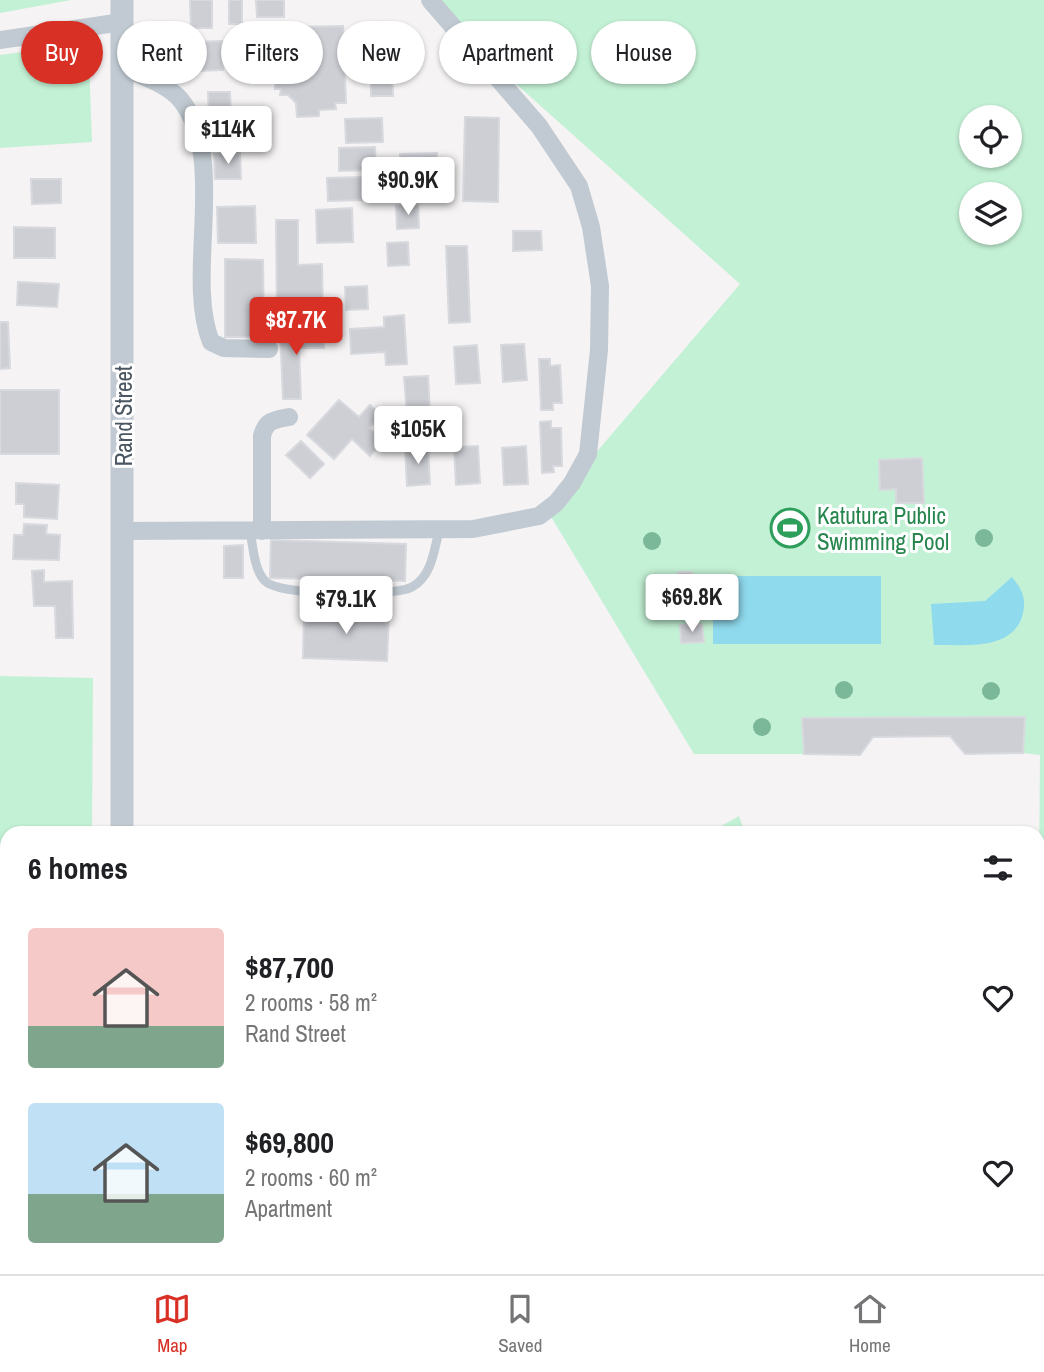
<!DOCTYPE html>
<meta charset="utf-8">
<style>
:root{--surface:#fff;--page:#f6f6f6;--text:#202124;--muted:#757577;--line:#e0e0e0;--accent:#d93025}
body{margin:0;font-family:"Archivo Narrow",sans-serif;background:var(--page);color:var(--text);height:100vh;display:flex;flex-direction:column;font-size:26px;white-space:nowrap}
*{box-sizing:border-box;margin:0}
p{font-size:23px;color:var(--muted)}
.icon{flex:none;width:38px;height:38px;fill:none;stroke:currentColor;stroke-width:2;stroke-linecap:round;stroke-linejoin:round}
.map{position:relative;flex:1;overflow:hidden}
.details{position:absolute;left:0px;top:826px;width:1045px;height:448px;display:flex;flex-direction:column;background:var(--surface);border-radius:21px 21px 0 0;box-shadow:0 2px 5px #0004}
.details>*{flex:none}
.hud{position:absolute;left:21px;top:21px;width:1003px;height:63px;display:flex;gap:14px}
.controls{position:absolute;left:959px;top:105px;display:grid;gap:14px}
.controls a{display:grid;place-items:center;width:63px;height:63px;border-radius:50%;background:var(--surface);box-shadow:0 2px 5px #0004;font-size:35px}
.price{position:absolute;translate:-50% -60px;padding:0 16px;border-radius:7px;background:#fff;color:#222;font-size:23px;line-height:46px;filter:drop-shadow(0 2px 4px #0008)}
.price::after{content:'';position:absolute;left:50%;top:42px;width:21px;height:16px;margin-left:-10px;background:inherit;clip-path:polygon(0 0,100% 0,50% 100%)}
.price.selected{background:var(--accent);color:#fff}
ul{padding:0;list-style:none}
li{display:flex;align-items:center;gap:21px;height:175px;padding:0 28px}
li span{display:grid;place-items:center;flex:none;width:196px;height:140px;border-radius:7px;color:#555}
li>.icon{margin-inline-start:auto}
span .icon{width:84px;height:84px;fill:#fffc;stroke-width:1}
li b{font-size:30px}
h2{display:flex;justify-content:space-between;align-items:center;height:84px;padding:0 28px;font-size:30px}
.chip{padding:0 24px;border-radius:32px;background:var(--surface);box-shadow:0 2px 5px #0004;font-size:24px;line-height:63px}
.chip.selected{background:var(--accent);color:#fff}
.menu{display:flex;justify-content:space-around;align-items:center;height:98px;border-top:2px solid var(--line);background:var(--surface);font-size:19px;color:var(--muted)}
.menu a{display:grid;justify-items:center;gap:4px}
.menu .selected{color:var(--accent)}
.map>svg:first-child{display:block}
.green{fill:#c3f1d5;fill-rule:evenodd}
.water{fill:#90daee}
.building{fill:#cdcfd5;stroke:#d7d9de;stroke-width:2}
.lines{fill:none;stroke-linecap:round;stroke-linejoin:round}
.service{stroke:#c1cad2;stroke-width:9}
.minor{stroke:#c1cad2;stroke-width:18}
.tertiary{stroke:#c1cad2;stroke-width:23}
.tree{fill:#7bb799}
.labels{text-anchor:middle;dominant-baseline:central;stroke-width:6;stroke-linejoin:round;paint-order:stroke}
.street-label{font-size:23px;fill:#4a5661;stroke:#fff}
.leisure-label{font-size:23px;fill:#27864d;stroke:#fff;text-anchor:start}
</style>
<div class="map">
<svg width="1044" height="1274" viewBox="0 0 1044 1274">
<rect width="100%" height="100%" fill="#f5f3f3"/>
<path class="green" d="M0,0H71L0,13Z
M437,0H1044V998H1038L1040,755L1023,753L1025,717L802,718L804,754H694L547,510L740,284L448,23ZM971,117H1010V156H971ZM971,194H1010V233H971Z
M73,45L89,59L92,142L0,148V55Z
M0,676L93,678L92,833H7V874L0,870Z
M739,816L745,833H709Z
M1038,1058L1044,1059V1274H319L329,1267H1038Z
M7,1215V1267H231L221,1274H0V1230Z"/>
<path class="water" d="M713,576H881V644H713Z
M1012,577C1023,591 1027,599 1022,617C1010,652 963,644 934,645L931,604L985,601Z"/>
<path class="building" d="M190,0H212V28H191Z
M229,0H242V24H229Z
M256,0H284V17H257Z
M343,26L346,103H335L336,109L319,110V116L297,117L296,103L288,95H280L281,89H275V71H288L287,27Z
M222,41L223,70L198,71L197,42Z
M371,73H392L393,96H371Z
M208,92H230L231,115L209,116Z
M465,117L499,118L498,202L463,201Z
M382,118L383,142L346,143L345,119Z
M375,147L376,170L339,171V148Z
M240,153L241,179H215L214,154Z
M437,153V178L400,179V154Z
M364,177L365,200L328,201L327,178Z
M31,179H61V203L32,204Z
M418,205L419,228L397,229L396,206Z
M255,206L256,243H218L217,207Z
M352,208L353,242L317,243L316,210Z
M276,220H298V265L322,264L323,313H277Z
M14,227L55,228V258H14Z
M513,231H541L542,250L513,251Z
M408,242L409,265L388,266L387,243Z
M446,246H467L470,322L449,323Z
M225,259L263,260L264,337H225Z
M18,282L59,284L57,307L17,305Z
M367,286L368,309L346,310L345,287Z
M404,315L407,364L386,365L385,352L351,354L350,329L384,327V317Z
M0,322H8L10,368L0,369Z
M324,328V348H299L301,399H283L280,329Z
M524,344L527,380L503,382L501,345Z
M477,345L480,383L456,384L454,347Z
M539,359H550V366L560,365L562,403H553V410H541Z
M428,376L430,413L407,415L404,377Z
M0,390H59V454H0Z
M339,400L359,417L370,405L381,415L369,428L383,441L370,456L352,439L334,459L307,435Z
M551,421V428H561L562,466H553L554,472L542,473L540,422Z
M301,441L324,464L310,478L286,455Z
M478,446L480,483L456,485L454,447Z
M526,446L528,484L504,485L502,448Z
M428,447L430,484L407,486L405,449Z
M922,458L924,503H896V489L880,490L879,460Z
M16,483L59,485L57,519L24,517V504H16Z
M24,524L47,525L46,534L60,535L59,560L13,559L14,535H23Z
M271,540L406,544L405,581L270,578Z
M243,545V578H224V546Z
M44,570V582L72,581L73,638H56L55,606H34L32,571Z
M678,572H692L694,618L679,619Z
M304,611L389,614L387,661L303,658Z
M702,624L704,642L681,643L680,625Z
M1025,717L1023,753L965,754L950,736L873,737L860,755L804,754L802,718Z
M0,920L7,923V972L0,987Z"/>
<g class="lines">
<path class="service" d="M250,531C253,546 254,570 265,581C279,596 393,597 412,587C432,576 434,550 439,531"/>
<path class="minor" d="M0,40L122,22
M123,67C141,76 167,84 180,99C229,159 184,274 211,342L224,348L269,349
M123,531L473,529L539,516L556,503L572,483L588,454L599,350L600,286L591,227L579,186L539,126L430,0
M262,531V436C266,420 274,420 289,417
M0,1046L7,1049"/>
<path class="tertiary" d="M122,0V833
M1038,1025L1044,1026
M0,1174L7,1159
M280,1274L290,1267"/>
</g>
<g class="tree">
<circle cx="984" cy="538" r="9"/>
<circle cx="652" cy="541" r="9"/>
<circle cx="844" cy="690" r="9"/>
<circle cx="991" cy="691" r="9"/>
<circle cx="762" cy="727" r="9"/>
</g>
<defs>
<symbol id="stadium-ring" viewBox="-11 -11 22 22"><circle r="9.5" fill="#fff" stroke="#2e9e5b" stroke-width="1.5"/><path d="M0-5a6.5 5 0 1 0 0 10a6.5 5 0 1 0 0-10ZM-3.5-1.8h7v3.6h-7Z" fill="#2e9e5b"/></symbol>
</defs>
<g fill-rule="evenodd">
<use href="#stadium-ring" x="768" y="506" width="44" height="44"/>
</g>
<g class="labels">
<g class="street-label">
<text transform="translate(123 416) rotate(-90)">Rand Street</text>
</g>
<g class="leisure-label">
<text x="817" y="515">Katutura Public<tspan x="817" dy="26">Swimming Pool</tspan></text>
</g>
</g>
</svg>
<div class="controls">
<a><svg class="icon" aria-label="locate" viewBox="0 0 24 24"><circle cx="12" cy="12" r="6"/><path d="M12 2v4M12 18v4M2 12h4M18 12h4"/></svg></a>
<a><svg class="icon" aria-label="layers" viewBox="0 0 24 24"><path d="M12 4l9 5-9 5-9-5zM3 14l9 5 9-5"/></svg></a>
</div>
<b class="price" style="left:228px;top:166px">$114K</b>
<b class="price" style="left:408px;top:217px">$90.9K</b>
<b class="price selected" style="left:296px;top:357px">$87.7K</b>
<b class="price" style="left:418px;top:466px">$105K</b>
<b class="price" style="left:692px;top:634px">$69.8K</b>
<b class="price" style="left:346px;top:636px">$79.1K</b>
<div class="hud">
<a class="chip selected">Buy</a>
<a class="chip">Rent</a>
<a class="chip">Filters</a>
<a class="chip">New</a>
<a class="chip">Apartment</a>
<a class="chip">House</a>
</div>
<section class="details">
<h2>6 homes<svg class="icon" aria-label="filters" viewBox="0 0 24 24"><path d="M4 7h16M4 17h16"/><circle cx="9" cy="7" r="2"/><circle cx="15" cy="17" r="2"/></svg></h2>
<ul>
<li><span style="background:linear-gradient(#f6c9c9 70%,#7fa58c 0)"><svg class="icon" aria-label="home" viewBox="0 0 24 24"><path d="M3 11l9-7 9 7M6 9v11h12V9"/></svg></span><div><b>$87,700</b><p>2 rooms · 58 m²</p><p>Rand Street</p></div><svg class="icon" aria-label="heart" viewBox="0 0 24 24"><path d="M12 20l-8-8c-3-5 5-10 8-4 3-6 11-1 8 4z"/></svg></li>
<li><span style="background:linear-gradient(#bfe0f5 65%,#7fa58c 0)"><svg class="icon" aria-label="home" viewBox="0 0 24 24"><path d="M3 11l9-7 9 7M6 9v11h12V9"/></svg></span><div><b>$69,800</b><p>2 rooms · 60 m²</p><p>Apartment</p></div><svg class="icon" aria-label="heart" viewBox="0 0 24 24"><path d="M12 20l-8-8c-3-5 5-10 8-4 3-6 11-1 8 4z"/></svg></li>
</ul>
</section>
</div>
<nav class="menu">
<a class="selected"><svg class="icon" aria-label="map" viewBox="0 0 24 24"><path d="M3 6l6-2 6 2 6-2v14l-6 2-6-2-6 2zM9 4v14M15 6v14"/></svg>Map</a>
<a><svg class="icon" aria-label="saved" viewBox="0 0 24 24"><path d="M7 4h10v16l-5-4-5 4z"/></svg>Saved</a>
<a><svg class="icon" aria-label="home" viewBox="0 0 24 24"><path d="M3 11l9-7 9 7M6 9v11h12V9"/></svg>Home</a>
</nav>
